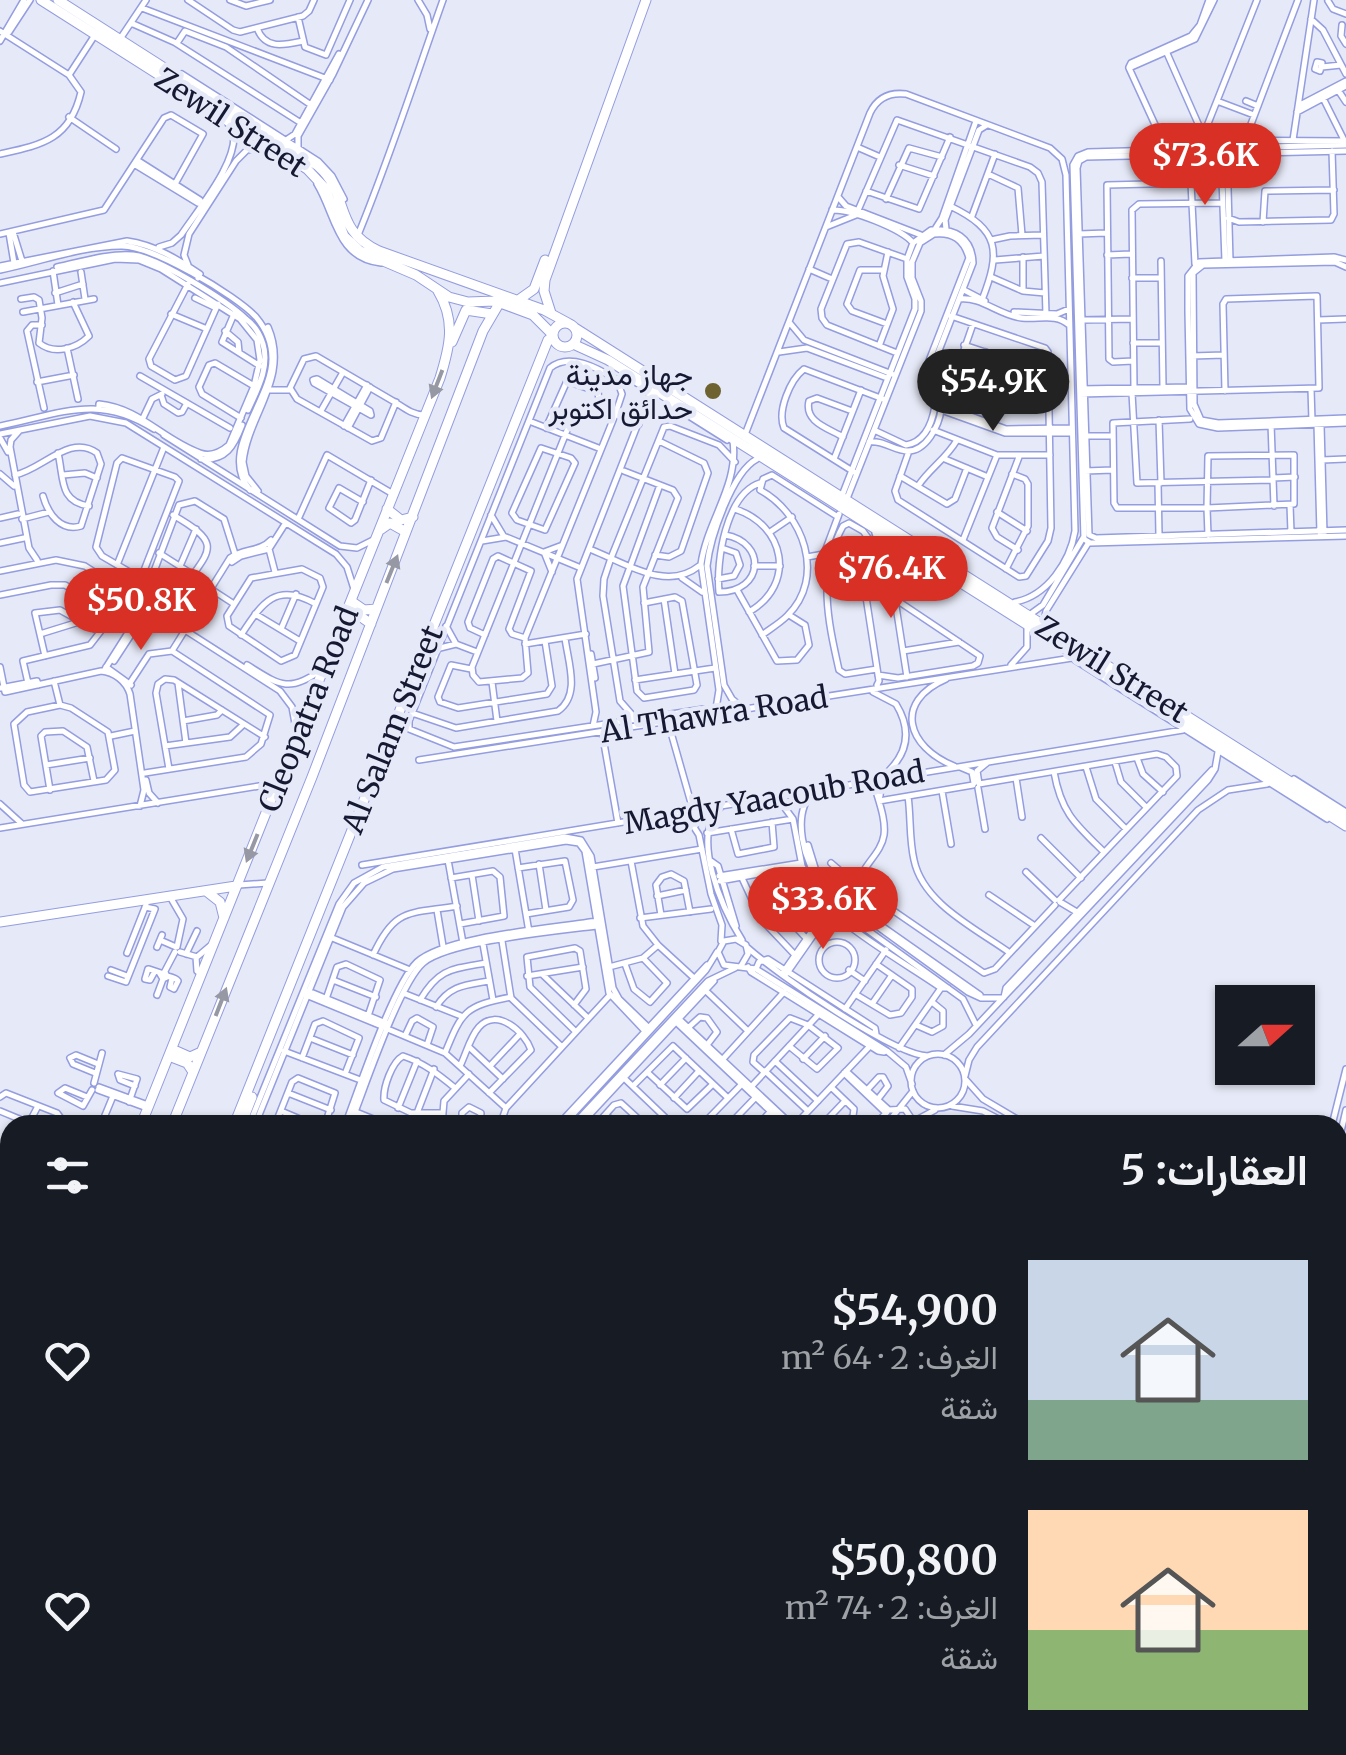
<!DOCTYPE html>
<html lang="ar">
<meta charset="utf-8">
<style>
:root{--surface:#171b24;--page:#242831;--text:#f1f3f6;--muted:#9ea1a6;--accent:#d93025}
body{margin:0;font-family:Merriweather,Vazirmatn,serif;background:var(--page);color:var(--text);direction:rtl;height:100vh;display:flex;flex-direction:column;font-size:38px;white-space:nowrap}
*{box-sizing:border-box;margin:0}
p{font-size:32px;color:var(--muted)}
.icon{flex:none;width:55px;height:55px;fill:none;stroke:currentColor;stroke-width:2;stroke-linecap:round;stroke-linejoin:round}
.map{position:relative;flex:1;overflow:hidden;direction:ltr}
.sheet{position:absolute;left:0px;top:1115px;width:1348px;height:640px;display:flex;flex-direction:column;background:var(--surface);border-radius:30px 30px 0 0;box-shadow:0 2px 8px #0004;direction:rtl}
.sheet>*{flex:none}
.needle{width:65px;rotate:69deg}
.fabs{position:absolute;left:1215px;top:985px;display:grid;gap:20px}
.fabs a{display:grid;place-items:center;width:100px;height:100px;border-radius:0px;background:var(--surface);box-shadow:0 2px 8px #0004;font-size:50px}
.price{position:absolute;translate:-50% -85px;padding:0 22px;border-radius:35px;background:var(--accent);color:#fff;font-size:32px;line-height:65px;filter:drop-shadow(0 2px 5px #0008)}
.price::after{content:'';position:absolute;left:50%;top:60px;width:30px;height:22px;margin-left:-15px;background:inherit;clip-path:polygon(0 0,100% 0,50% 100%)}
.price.current{background:#222;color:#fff}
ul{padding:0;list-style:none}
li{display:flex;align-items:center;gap:30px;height:250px;padding:0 40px}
li span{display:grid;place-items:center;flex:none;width:280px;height:200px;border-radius:0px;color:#555}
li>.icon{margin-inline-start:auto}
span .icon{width:120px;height:120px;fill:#fffc;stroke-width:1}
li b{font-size:42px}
h2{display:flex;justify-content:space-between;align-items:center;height:120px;padding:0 40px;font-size:42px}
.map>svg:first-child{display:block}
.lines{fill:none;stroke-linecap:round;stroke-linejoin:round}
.street-casing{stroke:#949ddf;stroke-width:8}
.secondary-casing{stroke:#949ddf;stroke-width:11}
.street{stroke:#fff;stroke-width:5}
.secondary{stroke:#fff;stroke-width:9}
.oneway{fill:#9698a3}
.poi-dot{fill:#6e6330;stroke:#e6e9f7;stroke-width:4}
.labels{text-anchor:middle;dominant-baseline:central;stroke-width:9;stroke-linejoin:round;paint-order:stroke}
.street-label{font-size:30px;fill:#161932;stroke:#e6e9f7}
.poi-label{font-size:30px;fill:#161932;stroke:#e6e9f7;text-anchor:end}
</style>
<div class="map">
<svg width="1346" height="1755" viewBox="0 0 1346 1755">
<rect width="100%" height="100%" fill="#e6e9f7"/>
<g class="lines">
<defs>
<path id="street" d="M188,0L233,30L240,32L303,16L309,11L314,0
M230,0L246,6L270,0
M418,0L427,15L430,29
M1328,1L1333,9L1346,14
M142,8L330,80
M298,17L305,47L326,55L350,0
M1311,19L1323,30L1346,74
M131,23L174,42L301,123
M1342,25L1341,36L1346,44
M257,28C265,50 284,45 303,41
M0,31L69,75L81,92C70,140 41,145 0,154
M4,34L9,32L30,0
M122,36L146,0
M0,41L24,0
M177,43L185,31L226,47L311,105
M1166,51L1204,137
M1317,62L1322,63L1320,71L1315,69Z
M1129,67L1131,63L1191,36L1200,25L1209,0
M1322,67L1341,65
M1129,68L1162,140L1346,141
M1129,68L1195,39L1214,0
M182,74L318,161L332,176L344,199
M69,75L93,38
M1338,90L1346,102
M1323,98L1344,140
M1217,101L1254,115
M1246,101L1258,106
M1300,105L1346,81
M1297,112L1346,86
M69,117L116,149
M218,117L246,136
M1203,136L1257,0
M286,140L295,134L339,54
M1245,140L1298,0
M1293,140L1314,0
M1346,145L1088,152L1078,156L1073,165L1084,539L1090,543L1346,536
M298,147V136L333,74L368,0
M857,147L880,157
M1346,151L1086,157L1079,161L1077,168L1089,535L1096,538L1346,530
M1221,152L1225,261
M1227,152L1230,261
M137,160L200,200
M134,164L198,203
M899,165L934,176
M988,174L1018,188L1022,235
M317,184C336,215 336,258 381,263
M866,191L919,209L950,137
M839,198L846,206L921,235
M886,199L909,148L942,157
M950,206C1000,230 1001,251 982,300
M832,210C851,209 902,229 913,243
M972,216L995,154
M1228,218L1239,222L1331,220L1334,214L1332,151
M1263,222L1265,191L1334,190
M826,227L856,215L897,120L1030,167L1038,173L1042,182L1046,314
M935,229L942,218L976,121
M946,229L945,220L979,130L987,125
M13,232L22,261
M9,233L14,263
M0,234L104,210L164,118L171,115L203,134L175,184
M1079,234L1106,233
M358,235C390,157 415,79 443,0
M991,240L1010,236L1043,235
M159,247L172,243L181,235C199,208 241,159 233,128
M1107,255L1131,254
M1023,257V291
M995,260L1044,256
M1346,260L1334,257L1199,262L1188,276V312L1190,409L1199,424L1218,428L1346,423
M1161,261L1163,387
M188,265L184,255L189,234L236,161L247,150L266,148
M0,266L127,241C155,245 177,259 200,274L198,278
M57,267C81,262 108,253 133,255C157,257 227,301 246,319C254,325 260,334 263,344C270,367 257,390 248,410
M1346,267L1335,262L1203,265L1193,273L1194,404L1201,420L1218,423L1346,418
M809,269L832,279
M0,270C39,262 82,246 121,246C151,245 236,295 256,317C266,329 272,344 272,359C272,401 217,452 250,490
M883,270H860L847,304L852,311L887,324
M53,271L58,305
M81,272L85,299
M991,277L1023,291L1045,293
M1132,278H1161
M0,283L115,259L139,260L161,269L240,319L257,340L260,360L254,386L229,445C221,452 211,457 200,453C163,440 140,408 99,404V407
M188,284L149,359L151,366L175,380L186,376L218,304
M964,290L985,301
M55,293L83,284
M195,298L216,308
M21,299L34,297L39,300L42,318L39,343C54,355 76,349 89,336L73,302
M959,299C981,296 1000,316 1022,318C1039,320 1056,313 1069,325
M23,312L94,299
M1014,312L1057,314L1069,309
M171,314L207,329
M234,314L222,342L260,366
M1081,320L1132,319
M1318,320L1346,319
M789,322L804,340L892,374
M973,324L957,370L961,387L1005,406L1049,407
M42,325H32L27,331L44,408
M225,331L238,342L239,352
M1133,343H1162
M964,345L1024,365L1026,408
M879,346L893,309L883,276L888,252
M67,348L78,399
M779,352L807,348L887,378
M986,352L980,366L982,373L1024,387
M897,353L827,325L822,318L821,309L847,244L859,242L907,259
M1192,356L1224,355
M1133,361L1113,362L1109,359L1107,185L1191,183L1195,264
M140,376L230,428
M317,379L370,411L371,415L314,383L313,380Z
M37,382L74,375
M635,382L655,395
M1134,388L1132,210L1139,204L1223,203
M1081,389L1190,387
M1311,389L1312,421
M269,390H290
M1132,393L1137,483L1273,480
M1080,394L1319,388L1317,296L1226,299L1223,304L1225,391
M161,395L164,404L178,413L182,412L187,403
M396,402L381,438L372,441L297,399L290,388L304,359L316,356L393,401C403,407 412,415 424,415
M941,405L1006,429L1072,428
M673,406L727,440
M322,409L342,374
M941,410L1005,433H1072
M143,418L152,399L162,394
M241,418L202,394L199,387L209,365L215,363L254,386
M1190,419L1113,423L1114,503L1117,508H1207L1208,456L1294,455V504L1207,508L1208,535
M1159,420L1161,483
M529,421L601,449
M639,424C614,414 590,399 570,423L472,667L473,675L479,682L522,678L528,673L525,638L615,415L622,394L617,380C598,368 569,352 550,368L409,721V729L454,747L704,709L712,715
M1271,424L1274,506
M1317,424L1320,533
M1321,425L1324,534
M0,426C61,414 97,393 154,429
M344,426L367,385
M348,428L370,387
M546,428L567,381L598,392L600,408
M933,430L997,455H1050
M19,431L11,440L10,447L29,548L37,560
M746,432L870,113C877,98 889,92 906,94L1050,148L1062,159L1066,175L1075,531C1070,562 1047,596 1015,602
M0,434L90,416L126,423L336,554L347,567L354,589
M164,435L340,546L357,548L373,540
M1084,436H1112
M843,437C828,428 804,422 809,401L817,398L852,411
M0,438L8,452
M541,448L571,458L575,463L545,530L517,520L512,513Z
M909,451L895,491L898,500L1019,577L1026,576L1048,541L1051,528L1048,352L1045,348L951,316
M58,453C64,479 59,502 89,506
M122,458L175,477L179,481L143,573L138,577L102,556L96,547L117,463Z
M201,459C226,461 234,446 242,425
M834,459L861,390
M945,459L988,477
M1322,460L1346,459
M1085,471L1113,470
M854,472L784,428C777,411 790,380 804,369L883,399
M0,474L14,486
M15,475C42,470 70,433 97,453L101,464L81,526C61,532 48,514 43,496
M63,475L85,473L97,478
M900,476L947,504L955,499L967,468
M1273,478L1295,477
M1158,483L1159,535
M918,486C930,468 946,459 957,440
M258,491L246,476L243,462C248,414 290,378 268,327L265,329
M843,493L915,309V299L907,277V259L913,243L931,230C954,228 972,237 973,263L931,371C931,385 942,397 941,410C939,426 926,451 908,451C894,451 884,440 869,442
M848,496L921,311V301L912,278V262L920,243L934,234C953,232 964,240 969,258L925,371L926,386L935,406C932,424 925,442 906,445L874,430
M363,502L339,488L329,508L351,523L355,520L371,480
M1290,505L1291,532
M735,509C785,525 797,584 749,612
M997,512L1027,531
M173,515C227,546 208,550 179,595
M491,515L503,535
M299,517L327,455L393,494
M0,518L18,514
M22,519L49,512
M770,532L792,517
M875,533L877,539L864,584L879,681L877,685
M963,540L997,455
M482,541L506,537L581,568
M0,543L24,538
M874,546L863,531L849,523L843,526C817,573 828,621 839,670L845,674L877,669
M269,549L275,572
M592,550C625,563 667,592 699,566
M1018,550L997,537L992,528L1019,457
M159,553L192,574
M655,555L669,557L681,551L708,473L704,463L659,441
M807,557L824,554L839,514
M232,562L241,556L269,549L285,524
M117,565L164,447
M180,566L196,529
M754,566H780
M302,569L320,578L323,587L295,655L281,661L229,626L227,616L251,578Z
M1006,569L1028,526V484L1025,479L1012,474
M0,571L56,560L85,566L280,691L292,707L296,729
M552,572L544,552L560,546
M682,578L702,592
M718,579L734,576L740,565L736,553L722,548
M864,583L895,599L980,656L978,663L973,666L898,678L878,675
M737,590L777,661L797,660L809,645L805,625L789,615
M214,591L234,604
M719,592C716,561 726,494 760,483
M719,592C764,592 767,542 725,535
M0,595L51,585H65L132,626
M664,599L675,674
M895,600L907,677
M644,603L675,597L682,601L697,685L694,690L644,698L637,691L623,586L660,485
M199,607L156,580L153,574L179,505L195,501L224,519L235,554
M1032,613L1043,605L1083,538
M255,614L300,641
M1044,621L1046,611L1089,542
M446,626L456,644
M281,629L296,594
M40,634L82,621
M241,635C262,603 276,581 316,604
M485,635L470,628L468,622L493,559L498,556L531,571L509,629L512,634L525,638
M762,635C770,629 780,623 787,616C827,577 803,513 760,490L763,479L772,475L838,517
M525,644L586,634
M440,648L456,644L477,652
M172,651L230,558C243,548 260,552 271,540
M903,651L959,642
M591,654L595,678
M45,656L35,613L60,610L100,632
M1075,660L1327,819
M114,661L144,615L152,610
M593,664L649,652L643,587L678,498L673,490L624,471
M247,665C278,684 288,694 321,670
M1011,665L1027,647V629
M0,667L5,692L101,671C114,672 126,681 130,694L144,790L140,806
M106,667L131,685
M105,669L141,612L143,603
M471,669L451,665L438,697L440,702L458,708L547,694L552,686L545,641
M946,679C893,702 907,747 954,766
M635,680L715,668
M54,681L60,705
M492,682L497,721
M28,683L23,661L90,645L114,614
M130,683L149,654L172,651L270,715L261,744L246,757L145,773
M178,683L186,743
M0,688L37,681L38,685
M873,692L896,704C913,732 907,756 883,776
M60,705L71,708L108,732L115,770L106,780L30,792L24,785L14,724L27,712Z
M745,710L732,699L724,685L707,566C710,538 732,472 757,459
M412,713L456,728L558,711C581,695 568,662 565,638
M715,715L719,690L701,564C707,521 739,485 733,441
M634,717L620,701L603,596L604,579L611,558L664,427L670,426L719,445L735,462
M183,721L217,715L222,710
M668,722L693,810
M593,726L596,712L577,579L650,393
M602,732L618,823
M111,736L135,731
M165,746L230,737L244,724
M1137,758L1143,774L1163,792
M419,760L1072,658
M1115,762L1121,782L1146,807
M46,765L90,758
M960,767L972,772L974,783
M1086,767L1096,799L1126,829
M169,769L156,693L158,684L165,679L174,680L265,737
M1054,772C1061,812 1075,824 1103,851
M1016,778L1022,817
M1294,779L1346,812
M146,780L149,793L158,803
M858,783L875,788C879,802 886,820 884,835C881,855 860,866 859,886
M979,784L1157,754L1166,757L1176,767L1177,776L1059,900
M979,784L977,771L988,762
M978,788L985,829
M50,790L41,736L45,732L63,731L87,747L94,781
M814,791C790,814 804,863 823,887L968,992L981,998H1001
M942,791L951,844
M776,796L793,819L802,866L819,895L963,999L976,1025
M880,796L881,785L892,778
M908,796C911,817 909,839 914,860C923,904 977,929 1010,953
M879,801L973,785
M0,804L21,823
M721,807C689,836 723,910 742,940
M674,814L690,821L699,835L711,894L722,925L721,941
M695,826L699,817L708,820
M0,828L278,783
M731,829L738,854L774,847L772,822
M707,833L793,819
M1041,838L1081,878
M808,845L816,871L832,891L980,995
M515,849L529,932
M448,860L463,943
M631,861L643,926L658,945L694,978
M711,861L718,866L736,926
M831,863L859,887L984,973L995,969L1055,905
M539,864L546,910
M362,865L1183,730
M593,867L702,849
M518,868L565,861L573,900L569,907L526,914
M782,871L794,897L818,922
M1026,872L1055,900
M762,874L777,907L806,938
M472,875L479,921
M719,876L801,863
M451,878L493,871L500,877L504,916L460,924
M742,878L761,919L795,955
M720,881L802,866L800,872C819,916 901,960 941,988H948
M239,885L268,883
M169,895L183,919L177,947
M989,895L1035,926
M657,896L686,890
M1060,902L1075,911
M437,910L443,946
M661,915L656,885L662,877L671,874L684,881L690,912
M640,918L711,909
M330,937L410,970
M160,940L176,947
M502,941L511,998L561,1046
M819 960a18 18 0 1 1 36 0a18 18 0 1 1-36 0Z
M483,944L493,1000
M157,947L162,935
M748,948C777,974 893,1055 928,1056
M180,952L197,957L210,946
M127,953L146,905
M186,954L197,931
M373,955C395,907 409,914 457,906
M196,957L197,971L201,974
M625,964L634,989L650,1002L667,983L643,958
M741,966L748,954L746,945L736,939L724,941L718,952L724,965L756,969L887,1051L906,1067L912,1084
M609,967L643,958L658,945
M748,967L751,972L878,1051L884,1052
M756,969L759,962L768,959L875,1028L876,1034
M111,970L127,976
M849,970L865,981
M155,971L150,980L145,979L148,969H149L161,973
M165,971L175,952
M784,971L828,908
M165,972L167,977L163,979L160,974Z
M787,973L831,910
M542,974L588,1018
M108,976L126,982L155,909L145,907
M167,976C171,977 176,978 178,981L174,989L170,987L172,978
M527,976L583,967
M333,980L376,997
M705,990L748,1031
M308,991L386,1023
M403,993L461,1016
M855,994L890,1015L901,1013L912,997V989L876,964
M157,995L163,979
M306,995L384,1027
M1004,997L1006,988L1212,770
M326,999L337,967L346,964L380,980L368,1016
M420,1000C439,968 452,969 486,963
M872,1004L892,975
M574,1005L586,989L580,951L575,948L527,957L530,987L575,1031
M436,1007C450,985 466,985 489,981
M845,1009L886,950
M679,1019L792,1125
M676,1022L785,1125
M916,1025L932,1032L943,1026V1011L932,1002
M689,1027L700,1017L707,1018L717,1032L707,1045
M390,1030L445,1053L506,1108
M405,1036L412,1021L417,1018L433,1027L427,1045
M310,1038L353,1055
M469,1047L503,1079
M899,1048L941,988
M284,1051L363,1081
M445,1053C462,1011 465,1006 511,997
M911 1081a27 27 0 1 1 54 0a27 27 0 1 1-54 0Z
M944,1055L969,1034L1208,780L1215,769L1218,752
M302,1058L315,1024L323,1021L359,1038L345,1074
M803,1059L825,1036
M722,1060L784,992
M775,1061L818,1101
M460,1066C466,1054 470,1037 479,1027C497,1007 525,1032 531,1050L489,1093
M490,1066L520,1034
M765,1071L808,1111
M846,1071L889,1110L905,1109L913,1121
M647,1072L687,1109L713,1084
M764,1072L753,1062L754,1055L790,1018L808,1025L838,1048L817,1069L789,1046
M95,1073L73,1064L70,1058L76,1055L98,1064
M844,1073L886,1113
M965,1076L969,1060L977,1047L1198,810L1228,790L1267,784
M624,1078L673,1125
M966,1080L983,1099L1027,1125
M94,1083L102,1053
M660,1085L686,1058
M633,1086L673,1046L728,1098
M99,1087L148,1105
M751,1087L819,1014
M831,1087L854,1109L853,1116L843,1125
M98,1090L147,1108
M867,1090L879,1077H883L888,1086L878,1099
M288,1093L331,1110
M0,1097L6,1093L57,1113L60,1117L58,1125
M87,1097L65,1088L58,1093L83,1106L92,1090
M674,1098L699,1071
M129,1102L137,1079L118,1074L120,1080L135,1086
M952,1106L983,1111L1010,1125
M398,1108L417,1061
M0,1111L29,1123L38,1106
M281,1111L314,1125
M356,1112L388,1125
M417,1113L434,1069
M442,1113H411L384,1100C383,1087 392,1062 403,1056C424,1063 438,1074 455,1088
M606,1115L617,1125
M101,1125L113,1096
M249,1125L339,904L354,883L383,867L565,837L581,840L591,856L613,988L619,999L648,1027
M255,1125L343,907L364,883L393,869L566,841L579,843L585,851L609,993L644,1030
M275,1125L292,1082L298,1078L335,1093L325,1125
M345,1125C359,1089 393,985 417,962C445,936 555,928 597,921
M350,1125C364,1090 399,984 423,963C449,941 558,931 596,926
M442,1125L444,1101L469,1074
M462,1125V1113L469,1107L481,1113L480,1125
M500,1125L506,1108L610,995
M558,1125L707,965
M563,1125L706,970L717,952
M573,1125L708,981L735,968
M580,1125L714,981
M596,1125L614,1105L621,1103L645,1125
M702,1125L742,1084
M729,1125L755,1098
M758,1125L771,1111
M765,1125L775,1115
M795,1125L870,1046
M822,1125L844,1102
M875,1125L887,1112
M886,1125L913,1091
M907,1125L935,1110
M1332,1125L1346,1069
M1338,1144L1346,1110
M0,1147L10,1151
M0,1167L10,1171
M1338,1180L1346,1182
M0,1215L10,1192
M1338,1231L1346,1197
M0,1239L10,1243
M0,1246L10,1250
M1338,1265L1346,1268
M0,1270L10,1274
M1338,1286L1346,1287
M1340,1299L1341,1291
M3,1302L10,1284
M1338,1303L1346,1304
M0,1310L10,1314
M5,1386L7,1389L3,1391L1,1388Z
M5,1386L10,1372
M1338,1679L1346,1694
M1338,1704L1346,1719
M1338,1726L1346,1740
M533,1745V1755
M682,1745L687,1755
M696,1745L702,1755
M703,1745L708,1755
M744,1745L745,1755
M790,1745V1755
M811,1745L815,1750L836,1752L895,1745
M919,1755L921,1745
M924,1755L925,1745
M934,1755L936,1745
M996,1755L998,1751L1000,1755
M1083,1755L1084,1745"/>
<path id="secondary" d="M41,0L307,169L325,188L344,236L360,251L416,275L449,297L468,302L495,301L533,315L553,335
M58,0L318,166C351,195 332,229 379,251L544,310L568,323
M517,301L534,289L545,260
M551,313L544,291L545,280L646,0
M553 335a12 12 0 1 1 24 0a12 12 0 1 1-24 0Z
M575,328L1346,817
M452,342L466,310L492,314
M573,344L608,360L1346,826
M387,509L401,520L413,517
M380,530L390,523L406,532
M351,601L364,610L376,609
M344,618L357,614L371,624
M206,891L220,902L224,918
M0,922L236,886
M172,1049L190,1057L201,1052
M169,1056L187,1063L193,1072
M141,1125L440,378C450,346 456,321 438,291
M172,1125L312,777L483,331L500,302
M234,1125L548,340L553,336
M241,1125L252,1097
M0,1482L10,1457
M0,1552L10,1527
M1,1705L10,1685
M0,1723L10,1698"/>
</defs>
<use href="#street" class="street-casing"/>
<use href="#secondary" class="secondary-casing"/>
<use href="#street" class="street"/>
<use href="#secondary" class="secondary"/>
</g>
<defs><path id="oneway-solid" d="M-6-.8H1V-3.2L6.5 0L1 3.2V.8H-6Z" transform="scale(2.5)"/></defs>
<g class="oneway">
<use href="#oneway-solid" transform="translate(437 384) rotate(111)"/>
<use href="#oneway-solid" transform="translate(392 569) rotate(-68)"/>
<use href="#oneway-solid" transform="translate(252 848) rotate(112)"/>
<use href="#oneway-solid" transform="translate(221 1002) rotate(-69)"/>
</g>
<circle class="poi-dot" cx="713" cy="391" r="10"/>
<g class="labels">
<g class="street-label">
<text transform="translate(231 122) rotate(33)">Zewil Street</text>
<text transform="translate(1112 669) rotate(32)">Zewil Street</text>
<text transform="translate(308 709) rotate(-68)">Cleopatra Road</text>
<text transform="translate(714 714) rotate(-9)">Al Thawra Road</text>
<text transform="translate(392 729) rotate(-68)">Al Salam Street</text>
<text transform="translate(774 797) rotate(-10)">Magdy Yaacoub Road</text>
</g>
<g class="poi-label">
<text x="693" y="374">جهاز مدينة<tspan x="693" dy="34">حدائق اكتوبر</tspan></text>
</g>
</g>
</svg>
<div class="fabs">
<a><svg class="needle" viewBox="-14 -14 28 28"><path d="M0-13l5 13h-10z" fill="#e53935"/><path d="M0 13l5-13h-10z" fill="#9ea1a6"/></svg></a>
</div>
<b class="price" style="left:1205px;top:208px">$73.6K</b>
<b class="price current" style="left:993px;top:434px">$54.9K</b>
<b class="price" style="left:891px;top:621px">$76.4K</b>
<b class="price" style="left:141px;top:653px">$50.8K</b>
<b class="price" style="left:823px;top:952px">$33.6K</b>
<section class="sheet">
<h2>العقارات: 5<svg class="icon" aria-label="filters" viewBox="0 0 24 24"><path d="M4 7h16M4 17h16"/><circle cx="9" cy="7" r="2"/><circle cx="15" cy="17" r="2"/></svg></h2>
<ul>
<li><span style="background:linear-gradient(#c9d6e8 70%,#7fa58c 0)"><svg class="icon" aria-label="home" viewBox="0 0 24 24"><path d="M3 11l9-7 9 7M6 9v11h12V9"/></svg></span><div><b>$54,900</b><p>الغرف: 2 · 64 m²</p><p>شقة</p></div><svg class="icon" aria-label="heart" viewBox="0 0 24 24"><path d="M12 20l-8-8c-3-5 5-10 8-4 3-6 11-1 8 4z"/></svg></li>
<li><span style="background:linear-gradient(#ffd9b3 60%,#8fb573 0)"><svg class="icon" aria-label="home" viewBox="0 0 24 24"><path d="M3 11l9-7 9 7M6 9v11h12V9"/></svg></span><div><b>$50,800</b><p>الغرف: 2 · 74 m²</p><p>شقة</p></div><svg class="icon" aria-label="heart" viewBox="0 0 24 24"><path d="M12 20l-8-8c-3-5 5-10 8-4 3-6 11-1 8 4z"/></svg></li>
</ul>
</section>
</div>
